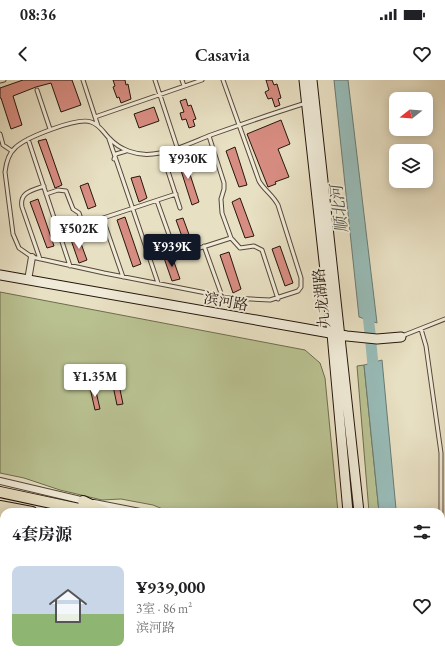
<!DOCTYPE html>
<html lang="zh">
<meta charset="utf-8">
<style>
:root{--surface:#fff;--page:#f2f2f2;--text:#202124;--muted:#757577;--line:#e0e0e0;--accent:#111827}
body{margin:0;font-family:"EB Garamond","Noto Serif SC",serif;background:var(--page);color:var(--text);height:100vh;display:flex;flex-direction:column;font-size:15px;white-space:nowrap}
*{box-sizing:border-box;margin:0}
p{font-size:13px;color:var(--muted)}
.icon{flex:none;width:22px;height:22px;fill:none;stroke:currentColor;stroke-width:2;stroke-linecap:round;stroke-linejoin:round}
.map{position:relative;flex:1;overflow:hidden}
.sheet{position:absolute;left:0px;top:428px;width:445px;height:156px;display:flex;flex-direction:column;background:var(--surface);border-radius:12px 12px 0 0;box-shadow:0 2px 10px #0003}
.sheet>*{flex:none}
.needle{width:26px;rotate:253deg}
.fabs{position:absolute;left:389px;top:12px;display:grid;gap:8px}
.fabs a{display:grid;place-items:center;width:44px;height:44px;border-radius:8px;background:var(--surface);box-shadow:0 2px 10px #0003;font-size:20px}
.price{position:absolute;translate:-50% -34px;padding:0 9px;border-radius:4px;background:#fff;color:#222;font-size:13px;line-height:26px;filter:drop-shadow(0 1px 2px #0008)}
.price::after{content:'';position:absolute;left:50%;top:24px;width:12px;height:9px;margin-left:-6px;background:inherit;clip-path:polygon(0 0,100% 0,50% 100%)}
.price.current{background:var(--accent);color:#fff}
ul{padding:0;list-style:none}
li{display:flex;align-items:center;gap:12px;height:100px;padding:0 12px}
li+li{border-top:1px solid var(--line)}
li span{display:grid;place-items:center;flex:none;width:112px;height:80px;border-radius:8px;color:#555}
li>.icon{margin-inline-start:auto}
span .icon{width:48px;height:48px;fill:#fffc;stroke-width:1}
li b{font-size:17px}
h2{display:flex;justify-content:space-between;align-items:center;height:48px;padding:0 12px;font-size:17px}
.status{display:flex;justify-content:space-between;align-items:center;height:28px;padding:0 20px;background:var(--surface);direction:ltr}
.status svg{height:11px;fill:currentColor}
header{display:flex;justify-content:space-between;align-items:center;height:52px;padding:0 12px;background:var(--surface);font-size:18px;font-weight:600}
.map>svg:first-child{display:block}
.green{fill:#b9c191;stroke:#6f6c4e}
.water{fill:#98bcb8;stroke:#6a7a73}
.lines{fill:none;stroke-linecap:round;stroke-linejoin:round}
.river{stroke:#98bcb8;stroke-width:11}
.building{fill:#d88d82;stroke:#25160c}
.lane-casing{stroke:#56483a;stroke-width:5}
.street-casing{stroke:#56483a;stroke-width:8}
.secondary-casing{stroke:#25160c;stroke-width:11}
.primary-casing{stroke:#25160c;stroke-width:12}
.lane{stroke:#f0ebd8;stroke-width:3}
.street{stroke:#f0ebd8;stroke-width:6}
.secondary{stroke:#f0ebd8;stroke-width:9}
.primary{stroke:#e8e0c3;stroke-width:10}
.labels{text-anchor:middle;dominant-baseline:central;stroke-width:3.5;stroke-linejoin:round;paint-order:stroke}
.street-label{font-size:15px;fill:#25160c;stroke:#f0ebd8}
.water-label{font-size:16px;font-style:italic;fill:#4d5048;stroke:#f0ebd8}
</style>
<div class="status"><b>08:36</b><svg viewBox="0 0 49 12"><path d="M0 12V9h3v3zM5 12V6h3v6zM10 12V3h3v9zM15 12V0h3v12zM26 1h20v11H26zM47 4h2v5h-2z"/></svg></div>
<header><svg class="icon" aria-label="back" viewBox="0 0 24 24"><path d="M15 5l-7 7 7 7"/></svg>Casavia<svg class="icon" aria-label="heart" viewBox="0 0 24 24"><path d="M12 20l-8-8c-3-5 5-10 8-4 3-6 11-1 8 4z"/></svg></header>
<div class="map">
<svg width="445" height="584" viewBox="0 0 445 584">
<rect width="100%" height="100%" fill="#e8e0c3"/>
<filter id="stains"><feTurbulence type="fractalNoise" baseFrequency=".005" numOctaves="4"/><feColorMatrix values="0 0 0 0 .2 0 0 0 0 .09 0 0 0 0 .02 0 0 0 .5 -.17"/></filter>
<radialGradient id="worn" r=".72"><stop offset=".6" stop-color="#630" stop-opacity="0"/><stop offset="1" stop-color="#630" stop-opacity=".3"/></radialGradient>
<path class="green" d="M0,212L305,270L320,283L325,298L338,432H170L153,425L121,419L102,420L60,410L24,398L0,393Z
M364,285L379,432H369L357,286Z
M441,440H445V488L441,487Z
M0,442H4V486H0Z
M122,580H352V584H122Z"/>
<path class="water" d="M334,0H348L377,243L359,237Z
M382,280L396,429V432H379L364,285Z"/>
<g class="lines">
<path class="river" d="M367,226L370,253
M371,264L374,296"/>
</g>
<path class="building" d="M23,0H72L81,25L61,32L51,3L36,7L13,16L22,45L11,49L1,18H0V8Z
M113,0H125L126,5L128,4L131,19L121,23L119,17L117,18L113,7L115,6Z
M266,0H272L274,5L277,4L281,18L278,19L280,25L275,27L272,18L268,19L265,12L269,10Z
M186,19L188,26L191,25L196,39L193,40L195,46L189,48L186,39L182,40L180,33L184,32L180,21Z
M154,27L159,41L139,48L134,34Z
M281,40L290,64L278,69L289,97L275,102L276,104L268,107L247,54Z
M46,59L62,105L55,108L38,61Z
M235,67L247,105L239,107L226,71Z
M184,76L199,122L192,125L177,78Z
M140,96L147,118L139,122L131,98Z
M88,103L96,126L88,129L80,106Z
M240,118L254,156L245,158L232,122Z
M38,119L54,166L47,168L30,122Z
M125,137L141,184L133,187L117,140Z
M183,138L191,160L184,162L176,140Z
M79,158L87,180L79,183L71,160Z
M280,166L293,203L285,206L272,169Z
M229,172L241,209L233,213L220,175Z
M172,176L180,199L172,201L164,178Z
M118,300L123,324L117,325L112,301Z
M95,307L100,329L95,330L90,308Z"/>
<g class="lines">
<defs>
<path id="lane" d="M83,0L98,46
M155,0L177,67
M182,0L184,6
M223,0L259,101C264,110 273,115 278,125L301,198V207L298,211L270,220L232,218L104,193L32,177L19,168L13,154L5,92C6,84 8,74 15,68C26,57 78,37 91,42C100,45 103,52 109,58C120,70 137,76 153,74C173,72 193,62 211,55C242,44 274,33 306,23
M0,1L4,0
M37,10L50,49
M95,37L202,0
M0,54L3,65L12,71
M209,56L224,103V109L221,119L222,133L231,158L240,168L254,166L262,170L278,219
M28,59L70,186
M109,59L158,203
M162,73L180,128
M114,79L116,74L126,71
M46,114L58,110L66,111L73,129L79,133L82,142L85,144L176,114
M157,121L173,166L179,172L184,173L231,158
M103,139L123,197
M204,166L222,216
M40,179L22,127C19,112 33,110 44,106
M421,249L426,266L441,373V439
M402,256L445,239
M441,561L442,584
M387,584V580"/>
<path id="street" d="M28,200L32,177
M0,401L85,421
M94,423L140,432
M441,492L445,493
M441,522L445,523
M357,580L358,584"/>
<path id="secondary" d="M304,0L332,254L348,432
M312,0L359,432
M0,195L347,256L377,259L401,257"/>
<path id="primary" d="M0,412L93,432
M83,421L106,432
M0,426L32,432
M0,435H4
M441,498L445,500
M441,514H445"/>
</defs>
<use href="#lane" class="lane-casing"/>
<use href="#street" class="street-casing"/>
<use href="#secondary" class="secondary-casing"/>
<use href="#primary" class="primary-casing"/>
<use href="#lane" class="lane"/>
<use href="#street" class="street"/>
<use href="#secondary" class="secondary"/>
<use href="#primary" class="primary"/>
</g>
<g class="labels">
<g class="street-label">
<text transform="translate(321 218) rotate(-96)">九龙湖路</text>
<text transform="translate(226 221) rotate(10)">滨河路</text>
</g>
<g class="water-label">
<text transform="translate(339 129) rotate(-97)">顺北河</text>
</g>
</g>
<rect width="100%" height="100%" filter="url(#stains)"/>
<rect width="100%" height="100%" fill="url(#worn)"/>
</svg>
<div class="fabs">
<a><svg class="needle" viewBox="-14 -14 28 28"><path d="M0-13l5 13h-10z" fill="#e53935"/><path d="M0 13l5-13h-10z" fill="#757577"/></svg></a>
<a><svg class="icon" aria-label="layers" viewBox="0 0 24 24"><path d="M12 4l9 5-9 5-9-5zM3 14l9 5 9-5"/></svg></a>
</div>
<b class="price" style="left:188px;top:100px">¥930K</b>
<b class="price" style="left:79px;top:170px">¥502K</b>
<b class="price current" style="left:172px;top:188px">¥939K</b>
<b class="price" style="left:95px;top:318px">¥1.35M</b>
<section class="sheet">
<h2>4套房源<svg class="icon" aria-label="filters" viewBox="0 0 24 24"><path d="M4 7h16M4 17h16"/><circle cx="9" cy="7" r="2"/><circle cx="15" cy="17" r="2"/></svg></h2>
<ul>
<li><span style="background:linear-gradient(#c9d6e8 60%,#8fb573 0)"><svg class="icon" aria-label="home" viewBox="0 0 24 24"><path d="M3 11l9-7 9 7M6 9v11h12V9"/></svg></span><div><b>¥939,000</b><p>3室 · 86 m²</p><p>滨河路</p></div><svg class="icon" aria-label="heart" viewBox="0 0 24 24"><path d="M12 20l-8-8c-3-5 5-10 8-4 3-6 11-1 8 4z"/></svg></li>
</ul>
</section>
</div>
